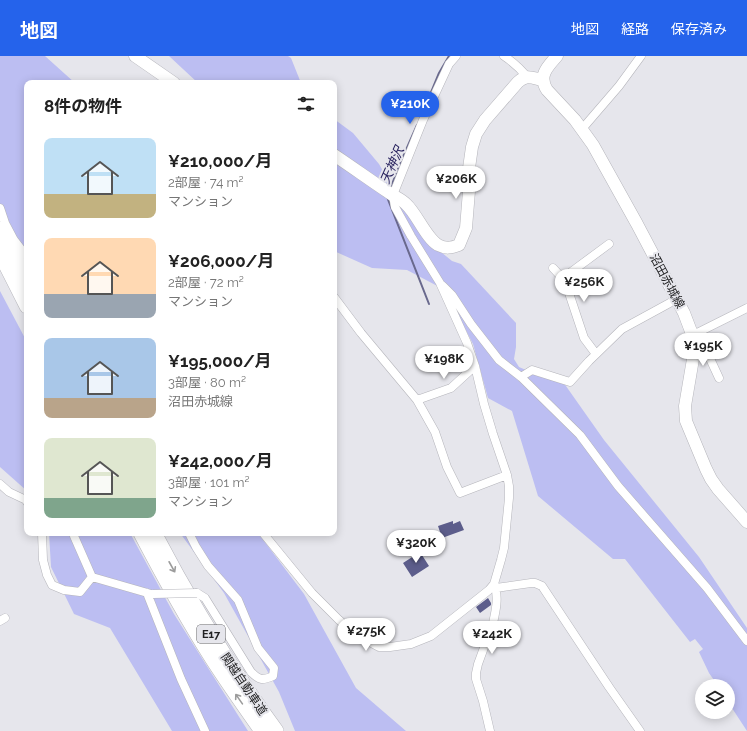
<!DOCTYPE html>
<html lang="ja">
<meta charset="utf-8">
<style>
:root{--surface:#fff;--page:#f6f6f6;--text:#222;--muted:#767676;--accent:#2563eb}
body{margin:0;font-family:Raleway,"Noto Sans JP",sans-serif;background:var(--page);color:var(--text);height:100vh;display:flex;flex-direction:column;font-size:15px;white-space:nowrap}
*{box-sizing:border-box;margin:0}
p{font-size:13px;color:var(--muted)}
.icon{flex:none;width:22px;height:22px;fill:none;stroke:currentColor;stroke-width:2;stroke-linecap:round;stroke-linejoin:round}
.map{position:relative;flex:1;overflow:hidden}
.panel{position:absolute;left:24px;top:24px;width:313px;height:456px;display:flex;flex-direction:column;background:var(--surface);border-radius:8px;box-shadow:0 2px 10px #0003}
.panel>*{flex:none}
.fabs{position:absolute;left:695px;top:623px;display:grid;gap:8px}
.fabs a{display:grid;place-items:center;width:40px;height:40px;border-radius:50%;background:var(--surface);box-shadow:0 2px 10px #0003;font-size:20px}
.price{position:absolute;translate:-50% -34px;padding:0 9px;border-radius:14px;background:#fff;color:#222;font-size:13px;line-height:26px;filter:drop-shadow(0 1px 2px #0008)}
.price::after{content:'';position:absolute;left:50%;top:24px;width:12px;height:9px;margin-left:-6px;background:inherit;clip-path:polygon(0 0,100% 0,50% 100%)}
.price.selected{background:var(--accent);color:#fff}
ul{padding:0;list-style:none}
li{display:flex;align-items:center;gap:12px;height:100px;padding:0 20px}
li span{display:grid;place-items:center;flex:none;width:112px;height:80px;border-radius:8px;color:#555}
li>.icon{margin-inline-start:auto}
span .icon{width:48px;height:48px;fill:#fffc;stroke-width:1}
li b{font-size:17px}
h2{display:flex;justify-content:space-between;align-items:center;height:48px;padding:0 20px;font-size:17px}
header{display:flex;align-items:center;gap:24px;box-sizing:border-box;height:56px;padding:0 20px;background:var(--accent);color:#fff}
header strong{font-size:19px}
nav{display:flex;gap:22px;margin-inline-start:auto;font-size:14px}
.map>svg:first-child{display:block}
.green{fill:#bcbef2}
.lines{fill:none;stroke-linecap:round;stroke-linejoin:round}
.stream{stroke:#69698d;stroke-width:2}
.building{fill:#5c5d8b}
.street-casing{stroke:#b5b5bb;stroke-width:9}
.secondary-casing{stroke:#b5b5bb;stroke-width:13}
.highway-casing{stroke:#b5b5bb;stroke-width:16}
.street{stroke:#fff;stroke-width:8}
.secondary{stroke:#fff;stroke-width:12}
.highway{stroke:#fff;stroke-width:15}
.street-bridge-casing{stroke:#b5b5bb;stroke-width:9;stroke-linecap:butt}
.street-bridge{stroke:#fff;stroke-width:8}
.oneway{stroke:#9c9c9c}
.labels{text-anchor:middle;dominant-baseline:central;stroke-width:4;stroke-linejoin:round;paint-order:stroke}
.shield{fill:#e6e6ec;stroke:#5d5d60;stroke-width:1}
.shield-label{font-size:11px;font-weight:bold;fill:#222224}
.street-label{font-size:12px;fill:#222224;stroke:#e6e6ec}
.water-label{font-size:13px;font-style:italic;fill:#27215d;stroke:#e6e6ec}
</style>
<header>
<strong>地図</strong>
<nav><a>地図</a><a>経路</a><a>保存済み</a></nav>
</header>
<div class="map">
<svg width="747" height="675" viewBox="0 0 747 675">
<rect width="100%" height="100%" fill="#e6e6ec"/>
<path class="green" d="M0,0H45L75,27H27V225L0,178Z
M169,0H288L291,2L301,27H198Z
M334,63L353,77L379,108L405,153L430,187L452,205L461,208L516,267V291L514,303L519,311L540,320L561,323L604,384L699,501L747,572V675L728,646V630H718L709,617L699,596L703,593L695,583L690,586L625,503H613L538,440L512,355L488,342L473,288L445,234L407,214L372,212L334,195Z
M0,235L27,286V435L0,411Z
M49,477H130L174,558L248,675H172L110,572L74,558L51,511Z
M180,477H258L304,538L356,632L406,675H295L279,636L224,537Z"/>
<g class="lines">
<path class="stream" d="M423,56L439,17L449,0
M390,133L402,103L417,69
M387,141L429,248"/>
</g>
<path class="building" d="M453,465V468L460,465L464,474L442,482L438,470Z
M420,496L429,510L412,521L403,507Z
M488,542L491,547V549L480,557L476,551Z"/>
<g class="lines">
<defs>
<path id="street" d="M504,0C513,6 520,12 527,21
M582,73L619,30L641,0
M0,152L5,167L14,184L27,201
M553,212L565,225L584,282L596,298
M563,222L609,188
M443,230L452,239L471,268L499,304L521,321L580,379L618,430L707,532L747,585
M334,241L361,277L417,344L435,376L447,411L460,437L507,419
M692,278L699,276L747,252
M694,289L701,290L707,296L719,322
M521,321L532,314L570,326L589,305L622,273L677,243
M417,344L451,332L475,310
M0,428L9,436L26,444L27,446
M42,477L43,504L47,519L52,529L64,534L80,536L92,521
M74,477V480L92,521L151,538
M189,477L196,491L208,510L238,544L258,592L274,612L273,620C262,625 259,624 251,616L205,542L197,537
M263,477L312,537L339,564L355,578L379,591H390L411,588L431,580L489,534L494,528L501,504L504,492L509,442V430L507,419L493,378L484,348L475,310L467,287L440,227L411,180L395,151L393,139L423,64L449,8L456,0
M496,532L531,527H535L542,530L609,631L640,675
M147,537L181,623L205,675
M0,565L5,562
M490,675L483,645L476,623V617L478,608L493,567C496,554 499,540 494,528"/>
<path id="secondary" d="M135,0L174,27
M557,0C547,11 538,20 547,34L575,64L593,89L637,168L684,257L692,278L694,294L693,303L685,350L686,365L706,413L711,423L718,433L747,466
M334,99C352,111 370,124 388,136C393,140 401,143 406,148C417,158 426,182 438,189C446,193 451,192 459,189L466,172L469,135V112L472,91L476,78L485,64L518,26C527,18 532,22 543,24"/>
<path id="highway" d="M0,173L27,225
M0,197L27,250
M141,477C163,519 186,561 212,602C228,627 245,651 262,675
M154,477C190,546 230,612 276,675"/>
</defs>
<use href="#street" class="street-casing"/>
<use href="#secondary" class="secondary-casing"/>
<use href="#highway" class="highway-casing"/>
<use href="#street" class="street"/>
<use href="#secondary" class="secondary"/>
<use href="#highway" class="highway"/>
<defs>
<path id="street-bridge" d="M153,538L197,537"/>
</defs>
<use href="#street-bridge" class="street-bridge-casing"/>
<use href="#street-bridge" class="street-bridge"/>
</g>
<defs><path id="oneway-shaft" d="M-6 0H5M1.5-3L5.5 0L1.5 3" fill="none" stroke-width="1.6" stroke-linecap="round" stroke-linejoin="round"/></defs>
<g class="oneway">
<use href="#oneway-shaft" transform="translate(172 511) rotate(61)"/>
<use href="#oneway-shaft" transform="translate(239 643) rotate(-125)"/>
</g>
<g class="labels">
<rect class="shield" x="197" y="569" width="28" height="18" rx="3"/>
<g class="shield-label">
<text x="211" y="578">E17</text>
</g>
<g class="street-label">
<text transform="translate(667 225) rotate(62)">沼田赤城線</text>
<text transform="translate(244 628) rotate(56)">関越自動車道</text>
</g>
<g class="water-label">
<text transform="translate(392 109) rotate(-66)">天神沢</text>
</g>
</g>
</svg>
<div class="fabs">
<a><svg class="icon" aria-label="layers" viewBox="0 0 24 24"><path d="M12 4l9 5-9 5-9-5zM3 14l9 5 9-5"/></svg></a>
</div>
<b class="price selected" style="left:410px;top:69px">¥210K</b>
<b class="price" style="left:456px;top:144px">¥206K</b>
<b class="price" style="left:584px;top:247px">¥256K</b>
<b class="price" style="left:703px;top:311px">¥195K</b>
<b class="price" style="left:444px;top:324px">¥198K</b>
<b class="price" style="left:416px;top:508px">¥320K</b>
<b class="price" style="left:366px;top:596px">¥275K</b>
<b class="price" style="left:492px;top:599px">¥242K</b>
<section class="panel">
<h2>8件の物件<svg class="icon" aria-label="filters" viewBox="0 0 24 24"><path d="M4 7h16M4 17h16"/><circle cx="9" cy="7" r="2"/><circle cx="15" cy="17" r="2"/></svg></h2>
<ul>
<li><span style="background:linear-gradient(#bfe0f5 70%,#c2b280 0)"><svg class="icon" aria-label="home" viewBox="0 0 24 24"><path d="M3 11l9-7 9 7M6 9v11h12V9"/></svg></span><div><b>¥210,000/月</b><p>2部屋 · 74 m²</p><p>マンション</p></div></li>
<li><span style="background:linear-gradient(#ffd9b3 70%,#9aa5b1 0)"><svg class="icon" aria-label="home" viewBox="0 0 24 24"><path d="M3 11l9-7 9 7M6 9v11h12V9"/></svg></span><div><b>¥206,000/月</b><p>2部屋 · 72 m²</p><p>マンション</p></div></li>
<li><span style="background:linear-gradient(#a9c7e8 75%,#b9a48a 0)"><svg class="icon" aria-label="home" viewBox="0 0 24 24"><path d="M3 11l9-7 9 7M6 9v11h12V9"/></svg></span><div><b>¥195,000/月</b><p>3部屋 · 80 m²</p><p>沼田赤城線</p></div></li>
<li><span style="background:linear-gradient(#dfe7d0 75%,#7fa58c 0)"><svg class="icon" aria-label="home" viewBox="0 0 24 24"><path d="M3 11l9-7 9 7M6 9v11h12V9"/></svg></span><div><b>¥242,000/月</b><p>3部屋 · 101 m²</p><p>マンション</p></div></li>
</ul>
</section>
</div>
